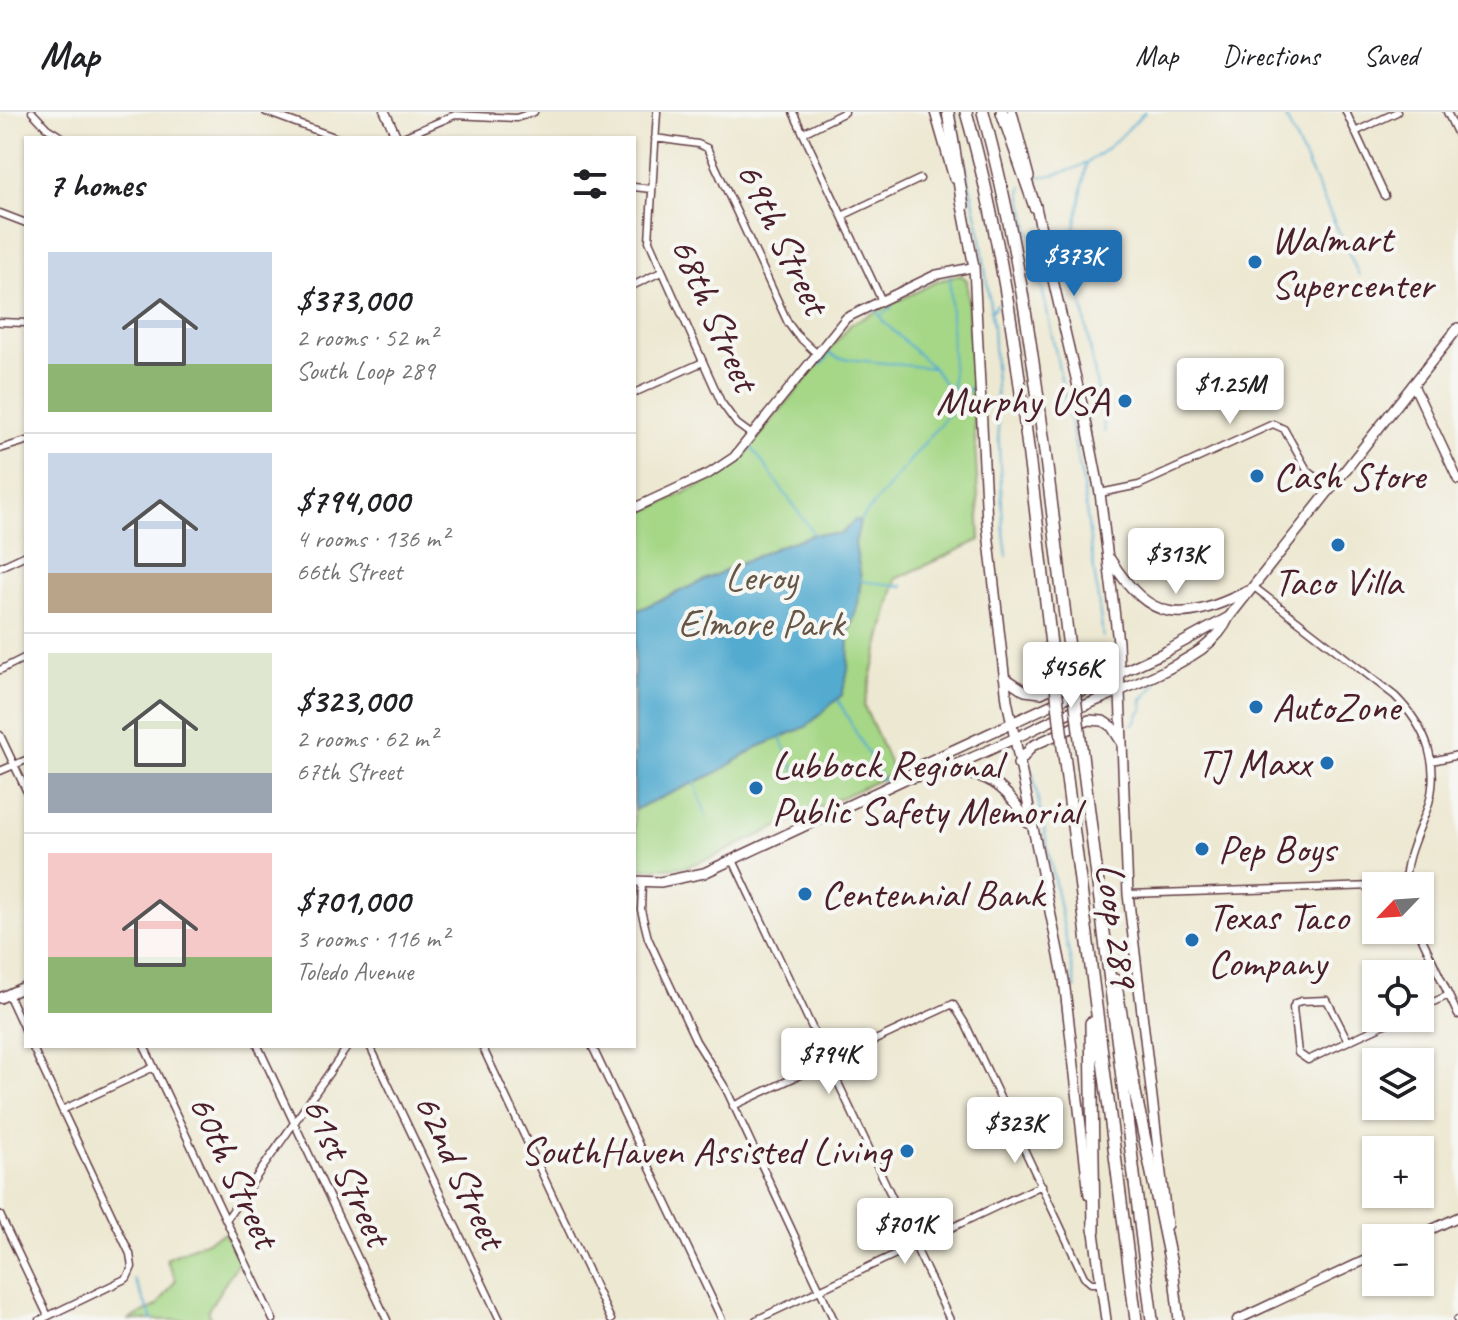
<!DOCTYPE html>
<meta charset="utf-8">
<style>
:root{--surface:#fff;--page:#f6f6f6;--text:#202124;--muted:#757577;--line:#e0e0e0;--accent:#1f6fb2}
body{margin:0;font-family:Caveat,sans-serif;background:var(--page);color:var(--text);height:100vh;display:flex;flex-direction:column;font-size:30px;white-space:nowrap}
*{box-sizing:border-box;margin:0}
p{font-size:26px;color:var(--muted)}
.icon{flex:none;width:44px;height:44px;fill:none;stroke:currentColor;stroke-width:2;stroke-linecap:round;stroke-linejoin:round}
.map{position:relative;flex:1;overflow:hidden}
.drawer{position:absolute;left:24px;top:24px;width:612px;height:912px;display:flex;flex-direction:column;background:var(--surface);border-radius:0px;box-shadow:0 2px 6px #0004}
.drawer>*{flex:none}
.needle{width:52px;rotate:245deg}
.buttons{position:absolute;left:1362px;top:760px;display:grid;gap:16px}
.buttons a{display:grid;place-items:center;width:72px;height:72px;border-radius:0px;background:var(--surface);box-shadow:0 2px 6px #0004;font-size:40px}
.price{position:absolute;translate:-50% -68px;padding:0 18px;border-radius:8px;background:#fff;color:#222;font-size:26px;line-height:52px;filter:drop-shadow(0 2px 4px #0008)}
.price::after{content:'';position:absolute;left:50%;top:48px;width:24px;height:18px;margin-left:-12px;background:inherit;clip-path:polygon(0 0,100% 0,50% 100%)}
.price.active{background:var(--accent);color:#fff}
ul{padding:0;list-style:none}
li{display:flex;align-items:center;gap:24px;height:200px;padding:0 24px}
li+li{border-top:2px solid var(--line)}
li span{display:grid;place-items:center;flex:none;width:224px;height:160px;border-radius:0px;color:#555}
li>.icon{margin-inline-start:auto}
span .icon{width:96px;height:96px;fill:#fffc;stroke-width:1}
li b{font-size:34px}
h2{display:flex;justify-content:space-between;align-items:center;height:96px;padding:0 24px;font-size:34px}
header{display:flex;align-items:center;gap:48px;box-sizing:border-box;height:112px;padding:0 40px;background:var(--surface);border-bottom:2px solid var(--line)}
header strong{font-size:38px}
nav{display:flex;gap:44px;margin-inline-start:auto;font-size:28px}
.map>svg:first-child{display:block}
.green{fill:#a5d786;stroke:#787b58;stroke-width:2}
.water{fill:#52abd0;stroke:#4e657e;stroke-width:2}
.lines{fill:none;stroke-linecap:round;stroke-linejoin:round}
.stream{stroke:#52abd0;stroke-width:2}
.minor-casing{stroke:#623d44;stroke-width:9}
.tertiary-casing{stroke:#623d44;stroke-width:11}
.secondary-casing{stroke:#623d44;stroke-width:12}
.motorway-casing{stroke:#623d44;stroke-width:14}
.minor{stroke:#fff;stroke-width:6}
.tertiary{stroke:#fff;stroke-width:8}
.secondary{stroke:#fff;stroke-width:9}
.motorway{stroke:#fff;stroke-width:11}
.motorway-bridge-casing{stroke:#623d44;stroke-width:14;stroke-linecap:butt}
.motorway-bridge{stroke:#fff;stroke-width:11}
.poi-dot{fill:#1f6fb2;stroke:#f6f6f2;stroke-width:3}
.labels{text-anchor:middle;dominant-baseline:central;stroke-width:8;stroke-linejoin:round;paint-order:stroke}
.street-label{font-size:40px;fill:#4a1f2b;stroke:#f6f6f2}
.poi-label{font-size:40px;fill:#4a1f2b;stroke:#f6f6f2;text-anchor:start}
.park-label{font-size:40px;fill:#655646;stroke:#f6f6f2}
</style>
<header>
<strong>Map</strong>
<nav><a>Map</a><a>Directions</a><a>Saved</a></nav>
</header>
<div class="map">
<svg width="1458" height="1208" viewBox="0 0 1458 1208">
<rect width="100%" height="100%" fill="#f6f6f2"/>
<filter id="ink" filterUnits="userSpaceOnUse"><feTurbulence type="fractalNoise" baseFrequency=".0125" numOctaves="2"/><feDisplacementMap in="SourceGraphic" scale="16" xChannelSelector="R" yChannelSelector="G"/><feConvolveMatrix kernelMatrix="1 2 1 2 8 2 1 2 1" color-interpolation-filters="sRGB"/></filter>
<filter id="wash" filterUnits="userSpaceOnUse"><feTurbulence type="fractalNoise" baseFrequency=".006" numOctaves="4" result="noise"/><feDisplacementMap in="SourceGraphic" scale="32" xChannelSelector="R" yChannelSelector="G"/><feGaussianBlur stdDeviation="1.8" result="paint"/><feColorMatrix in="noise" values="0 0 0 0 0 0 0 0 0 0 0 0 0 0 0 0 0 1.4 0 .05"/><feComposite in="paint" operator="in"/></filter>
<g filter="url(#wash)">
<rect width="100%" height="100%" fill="#ede8d1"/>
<path class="green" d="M960,163L967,168L980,428L896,467L864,594L894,661L715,744L686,755L634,757V404L710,369L733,356L851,212L938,169Z
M225,1121L239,1149L208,1198L212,1208H128L157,1194L176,1168L166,1147Z"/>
<path class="water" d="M855,408L860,409L855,432L861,466L858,492L849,521L848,558L842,583L806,615L758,635L718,660L634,698V500L777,435L814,422H841Z"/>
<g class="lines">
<path class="stream" d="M1283,0L1359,163
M954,1L980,119L993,215L1003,413L1007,444
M1087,50L1072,133L1105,320
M1037,65C1088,61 1111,34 1145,0
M1022,75L1021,81L1035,142L1026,152
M1035,142L1082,367L1103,525
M950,163L953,281
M875,196L883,209L934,257L957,290
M991,200L997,192
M880,204L891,196L890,189
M825,239L838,246L932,256
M815,251L822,252L828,245
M750,333L814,422
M860,409L970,276
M861,469L903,474
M838,588L884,671
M1132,612L1136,610L1139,601L1143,598L1142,588L1156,572L1155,568
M780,626L796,661
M1032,657L1076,877
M695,670L707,706
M134,1167L153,1208
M55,1207V1208"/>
</g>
</g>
<g filter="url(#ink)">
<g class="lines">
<defs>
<path id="minor" d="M32,0L47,16L63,26
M266,0L337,26
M657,0L649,129L721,290L737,312L752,323
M793,0L881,187
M1346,0L1385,84
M1447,0L1458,23
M1355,20L1397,0
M803,21L845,0
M401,26L455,3L516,6L534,0
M655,26L698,32L707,36L788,211L796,222L816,241
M634,75L651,77
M0,101L26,111
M842,104L920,67
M634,173L661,160
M0,210L26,211
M634,281L703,250
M0,337L26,329
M1100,381L1139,373L1273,312L1284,317L1307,358L1331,377
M0,455L26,443
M1254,475L1395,584C1426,615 1442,654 1427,697C1417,724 1405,745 1405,774
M0,558L26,545
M0,623L26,678
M1432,649L1458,643
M0,659L26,648
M733,748L950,1208
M642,770L641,798L648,826L696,929L726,977L834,1208
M1128,782L1405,773
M1418,818L1458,903
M8,882L26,921
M1420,896L1449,883
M1348,929L1327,888L1301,889L1295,891L1293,896L1298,941L1308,948L1310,947L1398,906
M32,934L130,1142L132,1155L127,1166L40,1208
M144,934L273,1208
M258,934L387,1208
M370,934L500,1208
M482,934L611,1208
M592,934L722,1208
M733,994L953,892L966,913L1084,1165L1091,1171H1102
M62,998L154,955
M0,1103L48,1204
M226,1108L348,934
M756,1208L1042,1073
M1457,1208L1458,1207"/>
<path id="tertiary" d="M385,0L397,26
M1413,272L1458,368
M634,396L710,361L734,345L846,206L935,163L974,155
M1413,1126L1458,1105
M1237,1208L1376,1143"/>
<path id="secondary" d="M935,0L954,66
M1012,0L1029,65
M961,88L974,155L987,411L1007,588L1064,868L1089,1083
M1035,91L1086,309L1100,381L1118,530L1128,782L1167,1113
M1110,447C1151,512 1182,511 1248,479
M1004,565L1025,579L1041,581L1107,549L1117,534
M1018,652L1032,634L1089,608L1103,609L1112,615L1122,631
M936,663C983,656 1005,671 1028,711
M905,667L921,653L1163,541L1229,505
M634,769L660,770L704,761L905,667C952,660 1018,624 1063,603C1109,582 1161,565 1202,537C1214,528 1223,519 1229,505L1458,216
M0,886L26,874
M1093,1113L1106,1208
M1173,1156L1179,1208"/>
<path id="motorway" d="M948,0L963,94
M966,0C1017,178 1031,373 1054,557
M983,0C1032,180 1047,366 1071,551
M1002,0L1035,95
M1080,627L1152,1208
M1063,635L1136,1208
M1115,868L1135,980L1173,1162
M1091,911L1094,1118"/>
</defs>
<use href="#minor" class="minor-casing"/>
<use href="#tertiary" class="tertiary-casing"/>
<use href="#secondary" class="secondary-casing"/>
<use href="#motorway" class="motorway-casing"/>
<use href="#minor" class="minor"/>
<use href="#tertiary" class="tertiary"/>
<use href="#secondary" class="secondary"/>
<use href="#motorway" class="motorway"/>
<defs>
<path id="motorway-bridge" d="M1071,551L1080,627
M1054,557L1063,635"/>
</defs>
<use href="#motorway-bridge" class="motorway-bridge-casing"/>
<use href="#motorway-bridge" class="motorway-bridge"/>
</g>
</g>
<g class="poi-dot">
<circle cx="1255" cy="150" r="8"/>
<circle cx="1125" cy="289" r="8"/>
<circle cx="1257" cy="364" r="8"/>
<circle cx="1338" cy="433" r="8"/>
<circle cx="1256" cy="595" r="8"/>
<circle cx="1327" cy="651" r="8"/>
<circle cx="756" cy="676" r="8"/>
<circle cx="1202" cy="737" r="8"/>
<circle cx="805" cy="782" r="8"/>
<circle cx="1192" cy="828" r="8"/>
<circle cx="907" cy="1039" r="8"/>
</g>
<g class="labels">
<g class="street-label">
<text transform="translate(783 126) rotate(64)">69th Street</text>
<text transform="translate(715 202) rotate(66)">68th Street</text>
<text transform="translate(1117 813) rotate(83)">Loop 289</text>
<text transform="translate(234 1059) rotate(65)">60th Street</text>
<text transform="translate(347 1059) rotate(65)">61st Street</text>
<text transform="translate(460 1059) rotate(65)">62nd Street</text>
</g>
<g class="poi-label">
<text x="1271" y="127">Walmart<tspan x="1271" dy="46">Supercenter</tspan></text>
<text x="1109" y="289" text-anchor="end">Murphy USA</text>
<text x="1273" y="364">Cash Store</text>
<text x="1338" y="470" text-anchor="middle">Taco Villa</text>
<text x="1272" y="595">AutoZone</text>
<text x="1311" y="651" text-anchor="end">TJ Maxx</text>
<text x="772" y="653">Lubbock Regional<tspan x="772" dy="46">Public Safety Memorial</tspan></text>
<text x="1218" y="737">Pep Boys</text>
<text x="821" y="782">Centennial Bank</text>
<text x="1208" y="805">Texas Taco<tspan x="1208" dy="46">Company</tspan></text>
<text x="891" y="1039" text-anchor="end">SouthHaven Assisted Living</text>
</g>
<g class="park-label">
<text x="761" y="465">Leroy<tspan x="761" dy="46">Elmore Park</tspan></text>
</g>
</g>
</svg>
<div class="buttons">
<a><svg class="needle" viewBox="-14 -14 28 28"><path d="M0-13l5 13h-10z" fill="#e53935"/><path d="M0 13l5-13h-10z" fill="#757577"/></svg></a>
<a><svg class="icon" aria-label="locate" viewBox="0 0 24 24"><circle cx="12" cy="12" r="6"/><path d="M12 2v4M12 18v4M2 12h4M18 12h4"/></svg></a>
<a><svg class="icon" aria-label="layers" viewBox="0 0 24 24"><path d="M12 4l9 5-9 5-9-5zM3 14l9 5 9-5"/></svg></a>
<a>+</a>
<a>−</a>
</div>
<b class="price active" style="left:1074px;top:186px">$373K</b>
<b class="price" style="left:1230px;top:314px">$1.25M</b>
<b class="price" style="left:1176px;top:484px">$313K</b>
<b class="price" style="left:1071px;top:598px">$456K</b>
<b class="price" style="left:829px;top:984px">$794K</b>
<b class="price" style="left:1015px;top:1053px">$323K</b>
<b class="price" style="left:905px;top:1154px">$701K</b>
<section class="drawer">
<h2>7 homes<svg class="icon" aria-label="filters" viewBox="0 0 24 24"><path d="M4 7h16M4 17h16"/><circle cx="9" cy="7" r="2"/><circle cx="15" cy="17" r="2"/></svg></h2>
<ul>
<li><span style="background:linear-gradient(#c9d6e8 70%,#8fb573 0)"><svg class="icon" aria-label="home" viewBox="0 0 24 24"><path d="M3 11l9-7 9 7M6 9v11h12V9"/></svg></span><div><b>$373,000</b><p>2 rooms · 52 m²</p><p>South Loop 289</p></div></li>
<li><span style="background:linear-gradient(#c9d6e8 75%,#b9a48a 0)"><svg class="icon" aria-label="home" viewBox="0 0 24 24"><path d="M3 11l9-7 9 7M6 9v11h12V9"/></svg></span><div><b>$794,000</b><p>4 rooms · 136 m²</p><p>66th Street</p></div></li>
<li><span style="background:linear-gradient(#dfe7d0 75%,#9aa5b1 0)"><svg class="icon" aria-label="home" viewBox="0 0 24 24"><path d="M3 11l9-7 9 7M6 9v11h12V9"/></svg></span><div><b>$323,000</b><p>2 rooms · 62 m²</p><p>67th Street</p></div></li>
<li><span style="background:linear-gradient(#f6c9c9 65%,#8fb573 0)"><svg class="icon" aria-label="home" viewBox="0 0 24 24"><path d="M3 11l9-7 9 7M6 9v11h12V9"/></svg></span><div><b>$701,000</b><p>3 rooms · 116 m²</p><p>Toledo Avenue</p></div></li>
</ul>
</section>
</div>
